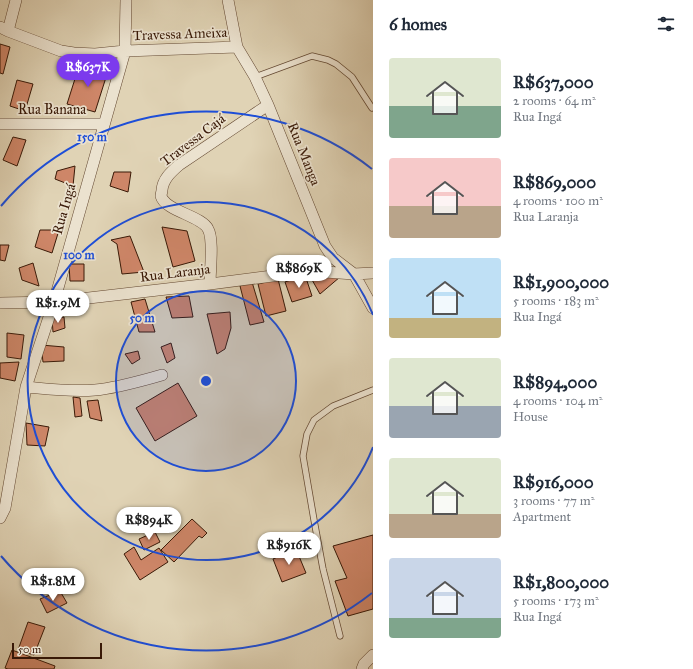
<!DOCTYPE html>
<meta charset="utf-8">
<style>
:root{--surface:#fff;--page:#f2f2f3;--text:#1f2937;--muted:#747a83;--accent:#7c3aed}
body{margin:0;font-family:"IM FELL Great Primer",serif;background:var(--page);color:var(--text);height:100vh;display:flex;flex-direction:column;font-size:15px;white-space:nowrap}
*{box-sizing:border-box;margin:0}
p{font-size:13px;color:var(--muted)}
.icon{flex:none;width:22px;height:22px;fill:none;stroke:currentColor;stroke-width:2;stroke-linecap:round;stroke-linejoin:round}
.map{position:relative;flex:1;overflow:hidden}
.drawer{display:flex;flex-direction:column;background:var(--surface);width:320px}
.drawer>*{flex:none}
.scale{position:absolute;left:12px;bottom:10px;width:90px;box-sizing:border-box;padding-left:4px;border:2px solid #391907;border-top:0;font-size:11px;line-height:14px;white-space:nowrap;color:#391907;-webkit-text-stroke:3px #ebe2cf;paint-order:stroke}
.price{position:absolute;translate:-50% -34px;padding:0 9px;border-radius:14px;background:#fff;color:#222;font-size:13px;line-height:26px;filter:drop-shadow(0 1px 2px #0008)}
.price::after{content:'';position:absolute;left:50%;top:24px;width:12px;height:9px;margin-left:-6px;background:inherit;clip-path:polygon(0 0,100% 0,50% 100%)}
.price.on{background:var(--accent);color:#fff}
ul{padding:0;list-style:none}
li{display:flex;align-items:center;gap:12px;height:100px;padding:0 16px}
li span{display:grid;place-items:center;flex:none;width:112px;height:80px;border-radius:4px;color:#555}
li>.icon{margin-inline-start:auto}
span .icon{width:48px;height:48px;fill:#fffc;stroke-width:1}
li b{font-size:17px}
h2{display:flex;justify-content:space-between;align-items:center;height:48px;padding:0 16px;font-size:17px}
main{display:flex;flex:1;min-height:0}
.map>svg:first-child{display:block}
.building{fill:#ce8668;stroke:#391907}
.lines{fill:none;stroke-linecap:round;stroke-linejoin:round}
.service-casing{stroke:#634832;stroke-width:7}
.minor-casing{stroke:#634832;stroke-width:12}
.service{stroke:#ebe2cf;stroke-width:5.5}
.minor{stroke:#ebe2cf;stroke-width:11}
.ring{fill:none;stroke:#1d4ed8;stroke-width:2}
.labels{text-anchor:middle;dominant-baseline:central;stroke-width:3.5;stroke-linejoin:round;paint-order:stroke}
.street-label{font-size:14px;fill:#391907;stroke:#ebe2cf}
.centre{fill:#1d4ed8;stroke:#ebe2cf;stroke-width:2}
.ring-label{font-size:12px;text-anchor:middle;font-weight:bold;fill:#1d4ed8;stroke:#ebe2cf;stroke-width:3.5;stroke-linejoin:round;paint-order:stroke}
</style>
<main>
<div class="map">
<svg width="373" height="669" viewBox="0 0 373 669">
<rect width="100%" height="100%" fill="#e0d3b5"/>
<filter id="stains"><feTurbulence type="fractalNoise" baseFrequency=".005" numOctaves="4"/><feColorMatrix values="0 0 0 0 .2 0 0 0 0 .09 0 0 0 0 .02 0 0 0 .5 -.17"/></filter>
<radialGradient id="worn" r=".72"><stop offset=".6" stop-color="#630" stop-opacity="0"/><stop offset="1" stop-color="#630" stop-opacity=".3"/></radialGradient>
<path class="building" d="M0,44L10,47L3,74L0,73Z
M80,63L108,71L95,112L67,104Z
M17,80L33,84L25,111L10,106Z
M13,137L26,140L17,166L3,160Z
M75,166L73,186L55,179L57,171Z
M114,172H131L128,192L110,186Z
M162,227L187,231L195,261L173,267Z
M40,230H59L52,253L35,247Z
M130,236L144,272L122,274L117,244L111,240Z
M0,245H9L5,261L0,260Z
M33,263L39,286L22,280L19,268Z
M69,264H84V281H70Z
M305,275L312,296L292,302L285,282Z
M340,277L320,294L311,278Z
M278,279L286,311L266,316L258,284Z
M252,282L264,322L250,325L240,286Z
M189,296L193,317L172,318L166,297Z
M145,299L155,332H139L131,302Z
M230,312L231,328L225,349L217,354L207,314Z
M64,317L65,328L53,332L52,319Z
M7,333L24,335L21,359L7,357Z
M171,343L175,358L167,363L161,347Z
M41,345L64,347V361L43,362Z
M138,351L140,359L132,364L125,354Z
M19,362L15,381L0,378V363Z
M178,383L197,416L155,441L136,408Z
M73,397L80,398L82,416L75,417Z
M98,400L102,421L90,418L87,401Z
M26,423L49,427L45,446L27,445Z
M192,519L207,533L202,538L199,536L174,562L161,550Z
M155,532L160,542L144,550L139,539Z
M373,535V609L348,616L335,581L347,578L333,546Z
M134,547L141,560L159,548L168,562L140,580L124,554Z
M296,549L306,573L282,582L273,559Z
M60,591L67,603L47,613L40,599Z
M28,622L45,627L34,655L18,650Z
M12,650L55,666L54,669H8L5,668Z"/>
<g class="lines">
<defs>
<path id="service" d="M255,77L312,56L328,60L336,64L352,77L372,108
M340,636L323,569L314,520L303,456L307,434L314,420L333,406L373,390"/>
<path id="minor" d="M228,0L237,47L255,77L268,105L325,246L333,258L354,274L373,308
M0,27L8,31L61,51L74,53L95,54L125,51L237,47
M8,31L16,0
M0,124H104
M210,284C210,271 214,239 208,229C202,216 165,211 161,196C161,194 162,192 162,190C163,179 171,172 179,165L268,105
M0,303L54,302L210,284L311,271L354,274L373,273
M26,387C48,389 72,392 95,390C117,388 140,381 162,375
M0,518L5,508L26,387L54,302L125,51L126,0
M362,669L364,664L373,655"/>
</defs>
<use href="#service" class="service-casing"/>
<use href="#minor" class="minor-casing"/>
<use href="#service" class="service"/>
<use href="#minor" class="minor"/>
</g>
<circle cx="206" cy="381" r="90" fill="#1d4ed8" fill-opacity=".12"/>
<g class="ring">
<circle cx="206" cy="381" r="90"/>
<path d="M373 447A179 179 0 1 1 373 315"/>
<path d="M372 593A269 269 0 0 1 1 556M1 206A269 269 0 0 1 372 169"/>
</g>
<g class="labels">
<g class="street-label">
<text transform="translate(180 34) rotate(-2)">Travessa Ameixa</text>
<text x="52" y="109">Rua Banana</text>
<text transform="translate(193 140) rotate(-37)">Travessa Cajá</text>
<text transform="translate(304 154) rotate(68)">Rua Manga</text>
<text transform="translate(64 209) rotate(-74)">Rua Ingá</text>
<text transform="translate(175 273) rotate(-7)">Rua Laranja</text>
</g>
</g>
<circle cx="206" cy="381" r="6" class="centre"/>
<g class="ring-label">
<text x="92" y="141">150 m</text>
<text x="79" y="259">100 m</text>
<text x="142" y="322">50 m</text>
</g>
<rect width="100%" height="100%" filter="url(#stains)"/>
<rect width="100%" height="100%" fill="url(#worn)"/>
</svg>
<div class="scale">50 m</div>
<b class="price on" style="left:88px;top:88px">R$637K</b>
<b class="price" style="left:299px;top:289px">R$869K</b>
<b class="price" style="left:58px;top:324px">R$1.9M</b>
<b class="price" style="left:149px;top:541px">R$894K</b>
<b class="price" style="left:289px;top:566px">R$916K</b>
<b class="price" style="left:53px;top:602px">R$1.8M</b>
</div>
<section class="drawer">
<h2>6 homes<svg class="icon" aria-label="filters" viewBox="0 0 24 24"><path d="M4 7h16M4 17h16"/><circle cx="9" cy="7" r="2"/><circle cx="15" cy="17" r="2"/></svg></h2>
<ul>
<li><span style="background:linear-gradient(#dfe7d0 60%,#7fa58c 0)"><svg class="icon" aria-label="home" viewBox="0 0 24 24"><path d="M3 11l9-7 9 7M6 9v11h12V9"/></svg></span><div><b>R$637,000</b><p>2 rooms · 64 m²</p><p>Rua Ingá</p></div></li>
<li><span style="background:linear-gradient(#f6c9c9 60%,#b9a48a 0)"><svg class="icon" aria-label="home" viewBox="0 0 24 24"><path d="M3 11l9-7 9 7M6 9v11h12V9"/></svg></span><div><b>R$869,000</b><p>4 rooms · 100 m²</p><p>Rua Laranja</p></div></li>
<li><span style="background:linear-gradient(#bfe0f5 75%,#c2b280 0)"><svg class="icon" aria-label="home" viewBox="0 0 24 24"><path d="M3 11l9-7 9 7M6 9v11h12V9"/></svg></span><div><b>R$1,900,000</b><p>5 rooms · 183 m²</p><p>Rua Ingá</p></div></li>
<li><span style="background:linear-gradient(#dfe7d0 60%,#9aa5b1 0)"><svg class="icon" aria-label="home" viewBox="0 0 24 24"><path d="M3 11l9-7 9 7M6 9v11h12V9"/></svg></span><div><b>R$894,000</b><p>4 rooms · 104 m²</p><p>House</p></div></li>
<li><span style="background:linear-gradient(#dfe7d0 70%,#b9a48a 0)"><svg class="icon" aria-label="home" viewBox="0 0 24 24"><path d="M3 11l9-7 9 7M6 9v11h12V9"/></svg></span><div><b>R$916,000</b><p>3 rooms · 77 m²</p><p>Apartment</p></div></li>
<li><span style="background:linear-gradient(#c9d6e8 75%,#7fa58c 0)"><svg class="icon" aria-label="home" viewBox="0 0 24 24"><path d="M3 11l9-7 9 7M6 9v11h12V9"/></svg></span><div><b>R$1,800,000</b><p>5 rooms · 173 m²</p><p>Rua Ingá</p></div></li>
</ul>
</section>
</main>
